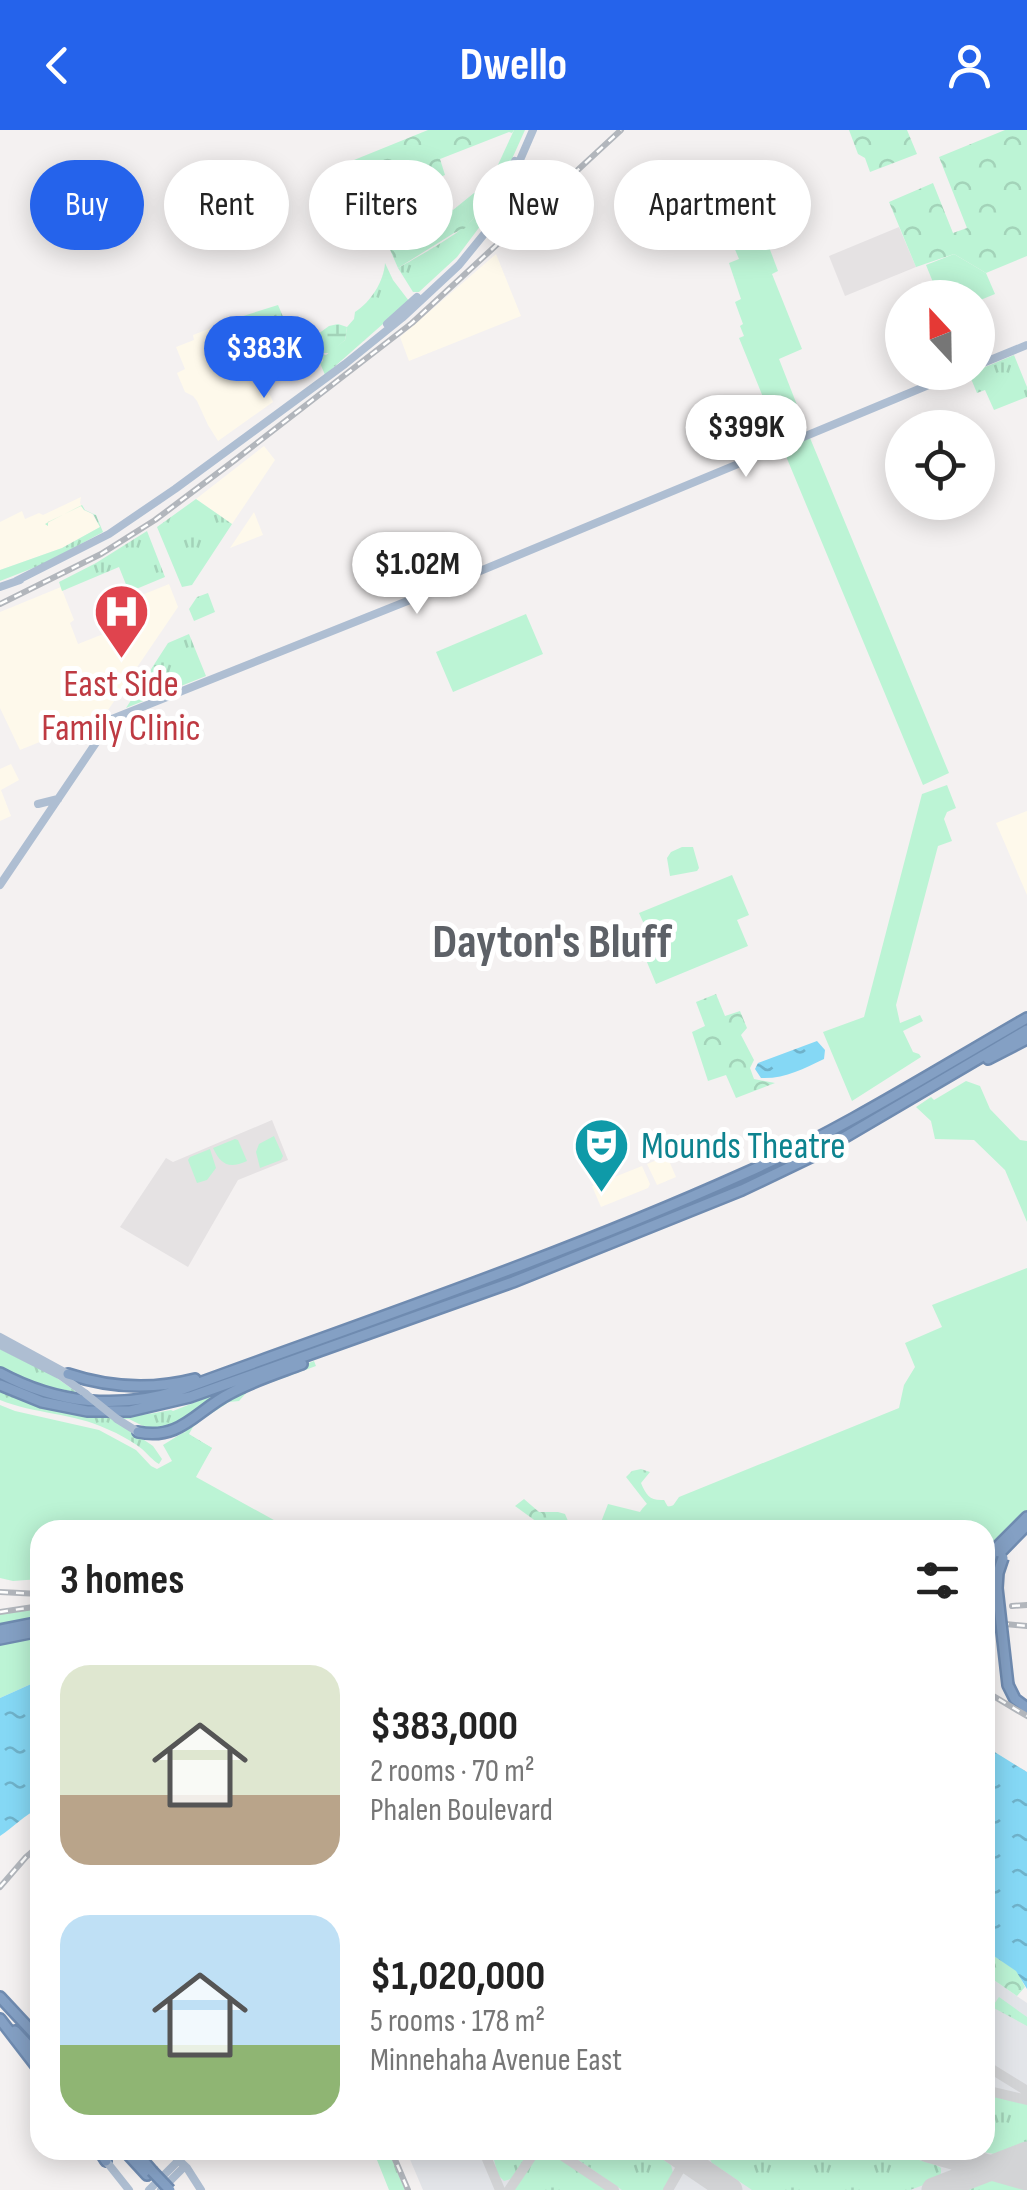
<!DOCTYPE html>
<meta charset="utf-8">
<style>
:root{--surface:#fff;--page:#f6f6f6;--text:#222;--muted:#767676;--accent:#2563eb}
body{margin:0;font-family:"Sofia Sans Condensed",sans-serif;background:var(--page);color:var(--text);height:100vh;display:flex;flex-direction:column;font-size:38px;white-space:nowrap}
*{box-sizing:border-box;margin:0}
p{font-size:32px;color:var(--muted)}
.icon{flex:none;width:55px;height:55px;fill:none;stroke:currentColor;stroke-width:2;stroke-linecap:round;stroke-linejoin:round}
.map{position:relative;flex:1;overflow:hidden}
.side{position:absolute;left:30px;top:1390px;width:965px;height:640px;display:flex;flex-direction:column;background:var(--surface);border-radius:30px;box-shadow:0 5px 25px #0003}
.side>*{flex:none}
.top-card{position:absolute;left:30px;top:30px;width:968px;height:90px;display:flex;gap:20px}
.needle{width:65px;rotate:338deg}
.fabs{position:absolute;left:885px;top:150px;display:grid;gap:20px}
.fabs a{display:grid;place-items:center;width:110px;height:110px;border-radius:50%;background:var(--surface);box-shadow:0 5px 25px #0003;font-size:50px}
.price{position:absolute;translate:-50% -85px;padding:0 22px;border-radius:35px;background:#fff;color:#222;font-size:32px;line-height:65px;filter:drop-shadow(0 2px 5px #0008)}
.price::after{content:'';position:absolute;left:50%;top:60px;width:30px;height:22px;margin-left:-15px;background:inherit;clip-path:polygon(0 0,100% 0,50% 100%)}
.price.active{background:var(--accent);color:#fff}
ul{padding:0;list-style:none}
li{display:flex;align-items:center;gap:30px;height:250px;padding:0 30px}
li span{display:grid;place-items:center;flex:none;width:280px;height:200px;border-radius:30px;color:#555}
li>.icon{margin-inline-start:auto}
span .icon{width:120px;height:120px;fill:#fffc;stroke-width:1}
li b{font-size:42px}
h2{display:flex;justify-content:space-between;align-items:center;height:120px;padding:0 30px;font-size:42px}
.chip{padding:0 35px;border-radius:45px;background:var(--surface);box-shadow:0 5px 25px #0003;font-size:35px;line-height:90px}
.chip.active{background:var(--accent);color:#fff}
header{display:flex;justify-content:space-between;align-items:center;height:130px;padding:0 30px;background:var(--accent);color:#fff;font-size:45px;font-weight:700}
.map>svg:first-child{display:block}
.commercial{fill:#fef9eb}
.education{fill:#e5e2e3}
.airport{fill:#e3e5e9}
.grass{fill:url(#grass-tufts)}
.forest{fill:url(#forest-crowns)}
.wetland{fill:url(#wetland-marsh)}
.green{fill:#bcf4d5}
.water{fill:url(#water-ripples)}
.lines{fill:none;stroke-linecap:round;stroke-linejoin:round}
.taxiway{stroke:#d3d4d6;stroke-width:10}
.runway{stroke:#d3d4d6;stroke-width:25}
.highway-casing{stroke:#6f8bb0;stroke-width:14}
.major{stroke:#aebed2;stroke-width:8}
.highway{stroke:#84a0c4;stroke-width:9}
.rail-casing{stroke:#b2b6bc;stroke-width:6}
.rail{stroke:#fff;stroke-width:2.5;stroke-dasharray:8;stroke-linecap:butt}
.highway-bridge-casing{stroke:#6f8bb0;stroke-width:14;stroke-linecap:butt}
.major-bridge{stroke:#aebed2;stroke-width:8}
.highway-bridge{stroke:#84a0c4;stroke-width:9}
.labels{text-anchor:middle;dominant-baseline:central;stroke-width:10;stroke-linejoin:round;paint-order:stroke}
.health-label{font-size:38px;fill:#be3a42;stroke:#fff}
.culture-label{font-size:38px;fill:#0d838f;stroke:#fff;text-anchor:start}
.district-label{font-size:48px;font-weight:bold;fill:#5d6167;stroke:#fff}
</style>
<header><svg class="icon" aria-label="back" viewBox="0 0 24 24"><path d="M15 5l-7 7 7 7"/></svg>Dwello<svg class="icon" aria-label="person" viewBox="0 0 24 24"><circle cx="12" cy="8" r="4"/><path d="M4 21q1-7 8-7t8 7"/></svg></header>
<div class="map">
<svg width="1027" height="2060" viewBox="0 0 1027 2060">
<defs>
<pattern id="grass-tufts" width="24" height="20" patternUnits="userSpaceOnUse" patternTransform="scale(2.5)"><rect width="24" height="20" fill="#bcf4d5"/><path d="M3 7l-1-3M5 7V3M7 7l1-3M15 17l-1-3M17 17v-4M19 17l1-3" fill="none" stroke="#a3d3b9"/></pattern>
<pattern id="forest-crowns" width="20" height="18" patternUnits="userSpaceOnUse" patternTransform="scale(2.5)"><rect width="20" height="18" fill="#bcf4d5"/><path d="M2 6a3 3 0 1 1 6 0M12 15a3 3 0 1 1 6 0" fill="none" stroke="#a3d3b9"/></pattern>
<pattern id="wetland-marsh" width="20" height="14" patternUnits="userSpaceOnUse" patternTransform="scale(2.5)"><rect width="20" height="14" fill="#bcf4d5"/><path d="M1 5h8M5 5V1M11 12h8M15 12V8" fill="none" stroke="#a3d3b9"/></pattern>
<pattern id="water-ripples" width="26" height="14" patternUnits="userSpaceOnUse" patternTransform="scale(2.5)"><rect width="26" height="14" fill="#85d8f5"/><path d="M2 4q2-2 4 0t4 0M15 11q2-2 4 0t4 0" fill="none" stroke="#6fb2ca"/></pattern>
</defs>
<rect width="100%" height="100%" fill="#f4f1f1"/>
<path class="commercial" d="M496,124L521,186L409,231L400,207Z
M237,188L273,272L218,311L208,295L197,271L193,266L185,262L177,243L185,239L176,217L194,210L193,205Z
M264,316L275,330L232,394L196,369Z
M81,367L80,373L84,380L92,384L100,397L62,418L0,440V392L22,381L25,389L39,383L43,385Z
M254,382L263,405L230,418Z
M169,454L178,477L104,586L20,620L0,578V482L61,457L74,490L70,493L78,514L139,490L132,469Z
M11,634L19,650L1,660L11,686L0,691V639Z
M1027,681V765L996,693Z
M667,1026L676,1047L657,1055L647,1034Z
M642,1036L650,1054L648,1058L601,1077L592,1056Z"/>
<path class="education" d="M899,97L916,137L845,166L829,126Z
M272,990L288,1030L238,1050L188,1137L120,1097L166,1028L173,1032Z"/>
<path class="airport" d="M985,1844L1027,1873V2060H423L406,2020H985Z"/>
<path class="grass" d="M514,0H525L484,91L457,127L419,162H413L398,138C416,128 461,103 473,89Z
M385,133L393,150L409,171L325,245L320,233L323,231L320,224L326,225L345,210L347,197L354,189L355,182C371,172 384,151 385,133Z
M278,175L287,196L247,210L237,188Z
M1014,225L1027,257V267L994,280L985,260L977,263L969,244L978,242V240Z
M196,369L232,394L192,455L182,457L157,397Z
M82,375L85,380L96,385L103,402L46,433L0,451V440L62,418L100,397L93,384L84,380L81,376L48,392V396L45,394Z
M147,401L165,447L129,462L119,437L62,461L59,452L96,433Z
M208,463L215,482L194,491L189,479L197,467Z
M189,504L206,546L126,578L168,513Z
M0,1219L54,1246L82,1266L43,1257L0,1238Z
M314,1231L316,1236L248,1261L239,1271L229,1272L203,1289L193,1297L189,1304L212,1318L196,1344L184,1298C224,1267 267,1249 314,1231Z
M239,1255L180,1295L155,1302L129,1289H113L153,1316L162,1329L159,1334C152,1330 148,1324 142,1319C132,1311 119,1304 107,1299C74,1283 34,1284 0,1270V1261C59,1288 107,1293 171,1280L173,1281Z
M40,1478V1488L0,1496V1484Z
M999,1867L1027,1887V1896L992,1877Z
M985,1964L1027,1974V2014L999,2025L974,2020H985Z
M373,2020H388L405,2060H389Z
M509,2020H531L511,2049L504,2051L498,2045L494,2030L498,2025Z
M579,2020H612L626,2029L632,2020H649L671,2035L673,2043L664,2060H622L574,2027Z
M705,2020H885L936,2035L941,2038V2043L937,2050L910,2060H752L712,2033Z
M544,2022L552,2023L607,2060H514L536,2028Z
M985,2048L1026,2060H955Z"/>
<path class="forest" d="M428,0H514L512,3L509,2L440,29L445,45L372,74L354,30Z
M849,0H907L917,24L870,42L865,28L858,24Z
M1005,0H1027V126L986,143L954,124L916,137L889,72L933,53L953,103L967,98L939,27Z
M486,59L473,89L464,99L454,103L398,138L381,99L432,79L427,66L440,61L446,73L453,80L474,63Z
M716,864L725,886L740,881L747,898L741,905L754,930L750,938L754,949L775,953L736,968L726,945L708,951L692,902L705,896L696,872Z
M641,1339L650,1342L641,1353C646,1365 650,1371 664,1370L668,1377L674,1375L696,1383L647,1374L626,1347L632,1341Z
M524,1369L539,1382H558L565,1384L568,1391L565,1400H548L515,1376Z
M985,1820L1017,1841L1025,1857L1017,1866L985,1844Z"/>
<path class="wetland" d="M338,194L347,197L345,210L330,223H322L317,209L318,204L329,196Z"/>
<path class="green" d="M764,97L772,115L769,117L778,141L772,144L802,219L779,229L806,298L780,309L739,208L744,206L740,196L743,194L735,172L741,169L729,133L739,129L731,110Z
M954,124L986,143L995,164L978,171V168L939,167L926,135Z
M810,308L949,643L923,655L783,319Z
M526,484L543,524L453,562L436,522Z
M947,655L956,678L947,682L944,689L952,711L938,716L896,875L900,893L920,885L923,891L903,901L913,922L919,924L921,927L852,971L823,902L864,887L922,664Z
M682,717H693L699,738L697,741L670,746L667,728L671,722Z
M732,745L749,785L737,790L748,816L656,854L637,808L648,803L639,783Z
M966,951L980,956L990,979L1020,1010L1027,1011V1092L1005,1040L974,1010L935,1009L931,991L916,977L931,967L934,970Z
M274,1006L283,1026L281,1030L260,1038L256,1022L259,1014Z
M235,1009L238,1010L247,1031C229,1039 221,1035 213,1018Z
M210,1019L216,1038L207,1050L197,1053L188,1030L190,1027Z
M1027,1138V1385L985,1425V1400H598L608,1374L640,1382C648,1371 650,1371 664,1370L666,1376L672,1377L679,1367L899,1278L904,1255L915,1237L905,1213L942,1197L932,1175Z
M0,1275L15,1281L99,1300L136,1320L151,1336L157,1339L172,1331L163,1315L184,1302L212,1318L196,1347L292,1400H40V1449L13,1451L0,1448Z
M40,1505V1550L0,1568V1513Z"/>
<path class="water" d="M817,911L825,920L824,929C803,939 785,949 761,948L755,939L758,933Z
M40,1550V1678C24,1685 14,1697 0,1706V1568Z
M985,1616L1027,1642V1859L1016,1841L985,1820Z"/>
<g class="lines">
<path class="taxiway" d="M985,1935L1027,1961
M985,1960L1027,1970
M554,2020L614,2060
M487,2029L500,2060
M509,2060L536,2020
M668,2060L691,2020"/>
<path class="runway" d="M671,2020L730,2060
M928,2020L1027,2048
M934,2060L1027,2024"/>
<defs>
<path id="highway" d="M988,929L1027,909
M0,1243C57,1274 119,1280 180,1260C368,1191 558,1127 741,1045C840,1001 933,942 1027,888
M68,1244C110,1258 152,1260 195,1249
M0,1255L42,1272L87,1281H130L190,1267L513,1152L742,1060L811,1027L1027,900
M138,1302C180,1311 196,1281 229,1264C252,1251 278,1243 302,1234
M985,1429L1027,1387
M985,1438L1027,1395
M0,1500L40,1492
M0,1509L40,1501
M1008,1555L1015,1569L1027,1578
M0,1867L40,1910
M0,1889L40,1941
M15,1901L40,1928
M99,2020L106,2031
M124,2020L147,2045
M134,2020L152,2041"/>
</defs>
<use href="#highway" class="highway-casing"/>
<path class="major" d="M494,77L515,31
M387,194L417,167
M978,235L1027,215
M16,451L109,404L175,359L345,234L402,188L459,135L485,103L497,83L533,0
M0,457L20,450
M38,674L58,669
M0,755L112,589L410,470L960,242
M0,1207L68,1244
M0,1215L61,1246L86,1264
M117,1289L138,1302
M168,2020L187,2038L201,2060
M106,2031L129,2060
M149,2060L179,2030
M161,2060L185,2036"/>
<use href="#highway" class="highway"/>
<defs>
<path id="rail" d="M0,474L101,424L155,390L235,330L412,193L621,0
M0,1462L40,1464
M1012,1476L1027,1475
M0,1482L40,1476
M985,1492L1027,1496
M985,1561L1027,1586
M0,1757L26,1727L40,1715
M391,2020L408,2060"/>
</defs>
<use href="#rail" class="rail-casing"/>
<use href="#rail" class="rail"/>
<defs>
<path id="highway-bridge" d="M1003,1428L998,1443L997,1458L1008,1555
M152,2041L170,2060"/>
</defs>
<use href="#highway-bridge" class="highway-bridge-casing"/>
<path class="major-bridge" d="M86,1264L117,1289"/>
<use href="#highway-bridge" class="highway-bridge"/>
</g>
<defs>
<symbol id="hospital-pin" viewBox="-11 -11 22 30"><path d="M0 17L-7.5 6A9.5 9.5 0 1 1 7.5 6Z" fill="#e0444e" stroke="#fff"/><path d="M-5-5h3v3.5h4V-5h3V5h-3V1.5h-4V5h-3Z" fill="#fff"/></symbol>
<symbol id="theatre-pin" viewBox="-11 -11 22 30"><path d="M0 17L-7.5 6A9.5 9.5 0 1 1 7.5 6Z" fill="#0f9aa8" stroke="#fff"/><path d="M-5-5.5Q0-4 5-5.5V0Q5 5 0 6Q-5 5-5 0ZM-3.3-2.5H-1v1.5H-3.3ZM1-2.5H3.3v1.5H1ZM-2.8 1Q0 5.5 2.8 1Z" fill="#fff"/></symbol>
</defs>
<g fill-rule="evenodd">
<use href="#hospital-pin" x="90" y="450" width="63" height="86"/>
<use href="#theatre-pin" x="570" y="984" width="63" height="86"/>
</g>
<g class="labels">
<g class="health-label">
<text x="121" y="554">East Side<tspan x="121" dy="44">Family Clinic</tspan></text>
</g>
<g class="culture-label">
<text x="641" y="1016">Mounds Theatre</text>
</g>
<g class="district-label">
<text x="552" y="812">Dayton's Bluff</text>
</g>
</g>
</svg>
<div class="fabs">
<a><svg class="needle" viewBox="-14 -14 28 28"><path d="M0-13l5 13h-10z" fill="#e53935"/><path d="M0 13l5-13h-10z" fill="#767676"/></svg></a>
<a><svg class="icon" aria-label="locate" viewBox="0 0 24 24"><circle cx="12" cy="12" r="6"/><path d="M12 2v4M12 18v4M2 12h4M18 12h4"/></svg></a>
</div>
<b class="price active" style="left:264px;top:271px">$383K</b>
<b class="price" style="left:746px;top:350px">$399K</b>
<b class="price" style="left:417px;top:487px">$1.02M</b>
<div class="top-card">
<a class="chip active">Buy</a>
<a class="chip">Rent</a>
<a class="chip">Filters</a>
<a class="chip">New</a>
<a class="chip">Apartment</a>
</div>
<section class="side">
<h2>3 homes<svg class="icon" aria-label="filters" viewBox="0 0 24 24"><path d="M4 7h16M4 17h16"/><circle cx="9" cy="7" r="2"/><circle cx="15" cy="17" r="2"/></svg></h2>
<ul>
<li><span style="background:linear-gradient(#dfe7d0 65%,#b9a48a 0)"><svg class="icon" aria-label="home" viewBox="0 0 24 24"><path d="M3 11l9-7 9 7M6 9v11h12V9"/></svg></span><div><b>$383,000</b><p>2 rooms · 70 m²</p><p>Phalen Boulevard</p></div></li>
<li><span style="background:linear-gradient(#bfe0f5 65%,#8fb573 0)"><svg class="icon" aria-label="home" viewBox="0 0 24 24"><path d="M3 11l9-7 9 7M6 9v11h12V9"/></svg></span><div><b>$1,020,000</b><p>5 rooms · 178 m²</p><p>Minnehaha Avenue East</p></div></li>
</ul>
</section>
</div>
